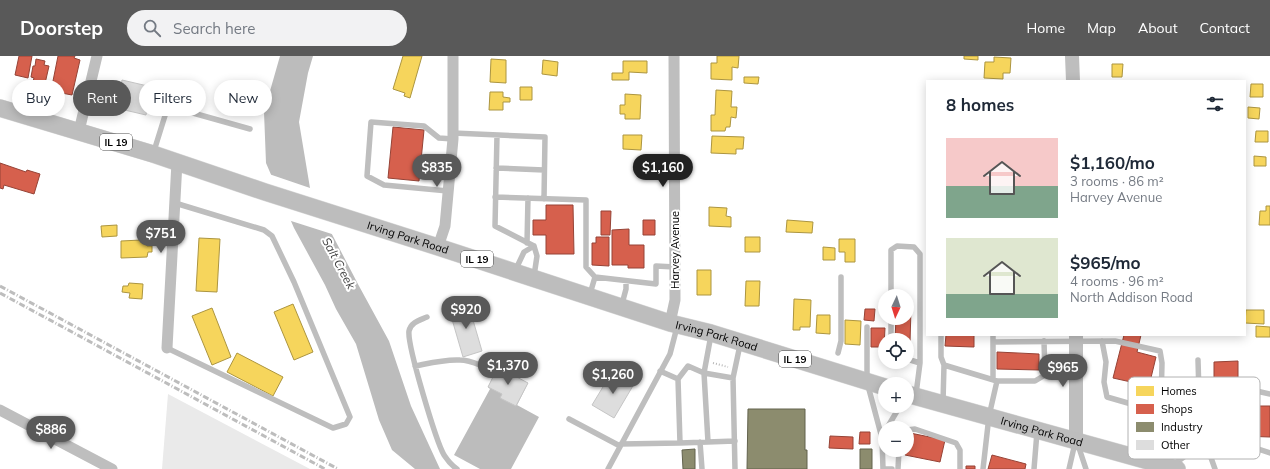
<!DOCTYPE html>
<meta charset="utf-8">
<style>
:root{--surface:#fff;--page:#f2f2f3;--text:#1f2937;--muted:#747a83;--accent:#595959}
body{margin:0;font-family:Mulish,sans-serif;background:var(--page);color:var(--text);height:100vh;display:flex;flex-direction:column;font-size:15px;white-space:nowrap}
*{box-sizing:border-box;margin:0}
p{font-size:13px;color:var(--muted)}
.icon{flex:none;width:22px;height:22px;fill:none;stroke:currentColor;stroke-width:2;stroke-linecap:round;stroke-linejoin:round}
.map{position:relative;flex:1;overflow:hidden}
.panel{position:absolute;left:926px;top:24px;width:320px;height:256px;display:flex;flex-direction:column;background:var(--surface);border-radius:0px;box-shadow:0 2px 10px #0003}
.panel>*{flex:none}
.banner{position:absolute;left:12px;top:24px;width:380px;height:36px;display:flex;gap:8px}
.needle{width:26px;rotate:184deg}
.buttons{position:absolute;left:878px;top:233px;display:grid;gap:8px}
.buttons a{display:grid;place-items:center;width:36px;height:36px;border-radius:50%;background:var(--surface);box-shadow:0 2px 10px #0003;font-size:20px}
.price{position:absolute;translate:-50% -34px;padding:0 9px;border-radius:14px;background:var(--accent);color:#fff;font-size:13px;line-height:26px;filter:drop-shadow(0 1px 2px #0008)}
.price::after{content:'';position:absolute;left:50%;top:24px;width:12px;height:9px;margin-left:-6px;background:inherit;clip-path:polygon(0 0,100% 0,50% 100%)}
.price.on{background:#222;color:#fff}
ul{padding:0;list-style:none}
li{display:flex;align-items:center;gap:12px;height:100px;padding:0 20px}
li span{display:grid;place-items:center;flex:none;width:112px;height:80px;border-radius:0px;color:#555}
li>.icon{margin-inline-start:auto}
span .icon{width:48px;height:48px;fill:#fffc;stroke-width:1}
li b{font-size:17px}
h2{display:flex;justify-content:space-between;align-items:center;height:48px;padding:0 20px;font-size:17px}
.pill{padding:0 14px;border-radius:18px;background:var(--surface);box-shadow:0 2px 10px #0003;font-size:14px;line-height:36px}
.pill.on{background:var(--accent);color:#fff}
header{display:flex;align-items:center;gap:24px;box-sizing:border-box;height:56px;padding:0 20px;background:var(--accent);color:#fff}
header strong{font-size:19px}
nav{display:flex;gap:22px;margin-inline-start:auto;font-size:14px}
.search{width:280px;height:36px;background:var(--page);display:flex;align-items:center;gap:10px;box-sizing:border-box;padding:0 14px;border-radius:22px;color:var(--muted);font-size:15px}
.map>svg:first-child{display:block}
.green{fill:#eaeaea}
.water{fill:#bcbcbc}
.pier{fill:#fff}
.homes{fill:#f6d55c;stroke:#ac9540}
.shops{fill:#d6604d;stroke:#964336}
.industry{fill:#8c8c6e;stroke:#62624d}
.building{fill:#ddd;stroke:#c5c5c5}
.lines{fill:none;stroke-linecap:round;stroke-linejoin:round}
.primary-casing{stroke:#dbdbdb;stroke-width:18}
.path{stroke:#b8b8b8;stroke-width:2;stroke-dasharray:1 2;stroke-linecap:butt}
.service{stroke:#bebebe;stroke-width:5.5}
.minor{stroke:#bebebe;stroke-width:11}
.tertiary{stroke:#bebebe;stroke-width:14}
.primary{stroke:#bdbdbd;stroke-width:17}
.rail{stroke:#bdbdbd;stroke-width:3;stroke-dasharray:6 2 1 2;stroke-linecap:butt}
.labels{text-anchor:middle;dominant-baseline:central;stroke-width:4;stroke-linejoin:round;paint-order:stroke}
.shield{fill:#fff;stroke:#4c4c4c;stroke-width:1}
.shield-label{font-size:10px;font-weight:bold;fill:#000}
.street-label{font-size:11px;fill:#000;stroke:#fff}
.water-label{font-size:12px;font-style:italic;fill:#414141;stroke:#fff}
.key{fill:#fff;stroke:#b2b2b2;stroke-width:1}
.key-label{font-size:11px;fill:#000}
</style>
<header>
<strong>Doorstep</strong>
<div class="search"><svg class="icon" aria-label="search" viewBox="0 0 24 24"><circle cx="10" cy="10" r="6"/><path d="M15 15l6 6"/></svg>Search here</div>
<nav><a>Home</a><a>Map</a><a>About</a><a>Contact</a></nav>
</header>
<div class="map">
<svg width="1270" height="413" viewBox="0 0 1270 413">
<rect width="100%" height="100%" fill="#fff"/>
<path class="green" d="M168,338L310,413H162Z"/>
<path class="water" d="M280,0H313L308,17L299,66L311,138L359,230L389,285L411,350L440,413H415L392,394L379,364L356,288L336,253L325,229L294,172L266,107L264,56Z
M498,311L528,327L517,349L539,361L511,413H480L454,399L490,333L488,331Z"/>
<path class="pier" d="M269,118L313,133V137L335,179L288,164Z"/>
<path class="homes" d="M403,0H422L410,42L404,40L405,37L393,33Z
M717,0H739L738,12L732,11V24L711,23V7H717Z
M964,0H978V4L964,3Z
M994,1L1011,2L1010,17H1003V23L984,22L985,6H994Z
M491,3L506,4V27L490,26Z
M543,4L558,6L557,20L542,18Z
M623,5H647V17L629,16V24H612V17H623Z
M1112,8H1123L1122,21H1112Z
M744,21H759L758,28L744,27Z
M1251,28H1263V41H1250Z
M520,31H532V44H520Z
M716,34L732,35L731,51H737L736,62L731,61L730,71H726L725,75H711V59H715Z
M490,36H503V41L510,42V46H503V54H489Z
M625,38L641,39L640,63H625V58H620V49H625Z
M1248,51L1260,52L1259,63L1248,62Z
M1256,75H1268V86H1255Z
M623,79H642L641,94L623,93Z
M712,80L744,81L743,93H736V98L711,97Z
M1254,100L1266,101V110H1254Z
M1266,150H1270V169H1259L1260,155H1266Z
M709,151L727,152L726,160L731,161V171L709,170Z
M787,164L813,166L812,177L786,176Z
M117,169V180L102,181L101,170Z
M745,181H760V196H745Z
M199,182L220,183L217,236L196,235Z
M839,183H855V206H845V196H839Z
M141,184L146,185L147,190H152V196H148L147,201L121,202V185Z
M823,191L835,192V204H823Z
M697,214H711V239H697Z
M746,225H760L759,250H745Z
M129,227L143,228L142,243L129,242L130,237L122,236L123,230H128Z
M794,243L811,244L810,271H800V274H793Z
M293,248L313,296L294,304L274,256Z
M212,252L231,301L212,309L192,260Z
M1246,254H1264V268L1245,267Z
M817,259H830V278L816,277Z
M845,264L861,265L860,289L845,288Z
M1256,270L1270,271V281H1256Z
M237,297L283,321L273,340L227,316Z"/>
<path class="shops" d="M19,0H32L28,22L15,19Z
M58,0H75L74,2L80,4L72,39L51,35Z
M36,3L45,5L44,9L49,10L44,32L32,29L34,22L31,21L33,10H35Z
M393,71L424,74L419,125L388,122Z
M0,107L26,116L27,114L40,118L34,138L4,129L3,133L0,132Z
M546,149H573L574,198H546V179H533V164H546Z
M601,155H611L610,179H601Z
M643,164H655V179H643Z
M629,173V189H644V212H628V209H612V174Z
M596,181H609V210L592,209V187H596Z
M865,253H875L874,265L864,264Z
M907,253H911L910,286H907V284H895L896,262H907Z
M871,272H885L884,291H871Z
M946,279H974V291L945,290Z
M1124,279H1141L1137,296L1156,301L1149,330L1113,322Z
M997,296L1039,298V314L997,313Z
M1238,305V364H1214V306Z
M1242,350H1270V381L1241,380Z
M860,376H870V388H859Z
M910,377L945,384L940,406L905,399Z
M830,380L853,381V393L829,392Z
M992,399L1026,408L1025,413H988Z
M966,410H975V413H966Z"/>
<path class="industry" d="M748,353H805V394H807V413H747Z
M695,393V413H683L682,394Z
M860,393H872V413H860Z"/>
<path class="building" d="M122,24L152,31L149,43L156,44L153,53L147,52L146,59L116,52Z
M468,247L482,295L463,301L449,253Z
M498,311L528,327L516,350L500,342L502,338L488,331Z
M612,316L634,328L614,362L592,349Z"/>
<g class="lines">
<defs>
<g id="primary">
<path id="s1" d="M0,52L153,98L265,136L438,191L670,267L711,277L885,331"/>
<path id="s2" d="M907,338L1177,413"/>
</g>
</defs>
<use href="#primary" class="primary-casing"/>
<path class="path" d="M713,307L728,311"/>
<path class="service" d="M453,77L545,81L544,143
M497,79L495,170L534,190
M154,95L168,50L250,73
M496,112L544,114
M448,135L384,129L367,120L371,66L424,70L439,82L453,83
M495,141L586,144V211L595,221L656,228V210L675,211
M527,187L528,142
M515,215L524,196L534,190L537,200L534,220
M590,238L595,221
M891,240V194L897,190L914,191L920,198V307L907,303
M622,248L626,233V225
M427,261C420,264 411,266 409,275C407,289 436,385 444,399C448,405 451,409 457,413
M867,271V326L882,382L883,413
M941,279V301L944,309
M891,284V262
M1102,285L1106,306L1104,326L1107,341L1159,356
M993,286L1115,285L1160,295L1162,307L1161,347L1156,369L1158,405
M167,292L333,372L346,368L350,361L294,226L272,180L264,174L175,147
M838,297L841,285V221
M1198,304L1200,371L1215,413
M415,310C430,307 445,303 460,304C469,304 477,308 485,311
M660,315L678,323
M733,322L704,317L688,310L678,323L680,387L735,385
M993,323V279
M1252,334L1270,338
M916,338L920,307
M943,346L944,309L997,325H1035L1045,319L1044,285
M569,363L620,390
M887,372L900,350
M907,374L915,373L956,387L960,394V413
M700,386L702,413
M708,386L704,317L711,279
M621,388L680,387
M1078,389L1086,413
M1246,389L1270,397
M1127,395L1156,369
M1174,408L1191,396L1204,383
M608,413L670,298L677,271
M735,413L733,322L740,289
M883,413H892
M898,413L899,394
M983,413L989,360L997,325
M1034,413L1037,376
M1069,413L1075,387"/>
<path class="minor" d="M79,75L97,0
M438,191L445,170L453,83V0
M670,267L675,244L674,0
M167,292L177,106
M0,354L112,413"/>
<path class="tertiary" d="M1072,0L1073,25
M1076,279V385"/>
<use href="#primary" class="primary"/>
<path class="rail" d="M0,230L338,413
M0,237L325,413"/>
</g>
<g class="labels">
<g class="shield">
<rect x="100" y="78" width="32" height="16" rx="3"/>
<rect x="461" y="195" width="32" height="16" rx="3"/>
<rect x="779" y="295" width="32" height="16" rx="3"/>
</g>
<g class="shield-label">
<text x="116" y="86">IL 19</text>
<text x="477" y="203">IL 19</text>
<text x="795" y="303">IL 19</text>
</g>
<g class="street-label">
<text stroke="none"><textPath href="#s1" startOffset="428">Irving Park Road</textPath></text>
<text transform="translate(675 194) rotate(-90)">Harvey Avenue</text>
<text stroke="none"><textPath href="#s1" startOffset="752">Irving Park Road</textPath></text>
<text stroke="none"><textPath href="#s2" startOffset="140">Irving Park Road</textPath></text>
</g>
<g class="water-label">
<text transform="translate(339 207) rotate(62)">Salt Creek</text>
</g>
</g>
<rect x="1128" y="321" width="132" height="82" rx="6" class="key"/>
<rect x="1136" y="330" width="18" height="10" fill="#f6d55c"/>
<rect x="1136" y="348" width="18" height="10" fill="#d6604d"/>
<rect x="1136" y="366" width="18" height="10" fill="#8c8c6e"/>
<rect x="1136" y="384" width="18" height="10" fill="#ddd"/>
<g class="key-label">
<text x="1161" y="339">Homes</text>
<text x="1161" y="357">Shops</text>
<text x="1161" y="375">Industry</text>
<text x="1161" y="393">Other</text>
</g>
</svg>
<div class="buttons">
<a><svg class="needle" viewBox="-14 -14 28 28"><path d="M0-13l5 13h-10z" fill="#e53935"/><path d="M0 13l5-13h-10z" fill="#747a83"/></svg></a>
<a><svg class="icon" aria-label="locate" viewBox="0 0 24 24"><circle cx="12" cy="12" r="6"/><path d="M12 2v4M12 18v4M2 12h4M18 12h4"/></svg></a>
<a>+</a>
<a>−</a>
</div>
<b class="price" style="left:437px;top:132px">$835</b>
<b class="price on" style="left:663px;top:132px">$1,160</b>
<b class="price" style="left:161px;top:198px">$751</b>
<b class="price" style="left:466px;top:274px">$920</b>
<b class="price" style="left:508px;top:330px">$1,370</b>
<b class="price" style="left:1063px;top:332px">$965</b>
<b class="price" style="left:613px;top:339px">$1,260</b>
<b class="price" style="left:51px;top:394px">$886</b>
<div class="banner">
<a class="pill">Buy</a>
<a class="pill on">Rent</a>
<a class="pill">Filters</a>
<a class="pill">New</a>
</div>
<section class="panel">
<h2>8 homes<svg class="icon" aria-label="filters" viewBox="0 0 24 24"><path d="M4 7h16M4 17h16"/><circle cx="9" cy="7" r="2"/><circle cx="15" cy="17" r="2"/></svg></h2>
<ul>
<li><span style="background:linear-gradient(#f6c9c9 60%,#7fa58c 0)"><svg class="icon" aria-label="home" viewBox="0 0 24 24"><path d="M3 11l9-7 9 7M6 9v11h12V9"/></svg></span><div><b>$1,160/mo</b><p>3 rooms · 86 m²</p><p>Harvey Avenue</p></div></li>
<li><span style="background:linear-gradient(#dfe7d0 70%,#7fa58c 0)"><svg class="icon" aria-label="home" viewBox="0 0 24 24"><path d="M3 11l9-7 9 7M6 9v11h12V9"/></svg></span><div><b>$965/mo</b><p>4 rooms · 96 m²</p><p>North Addison Road</p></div></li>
</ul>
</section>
</div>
